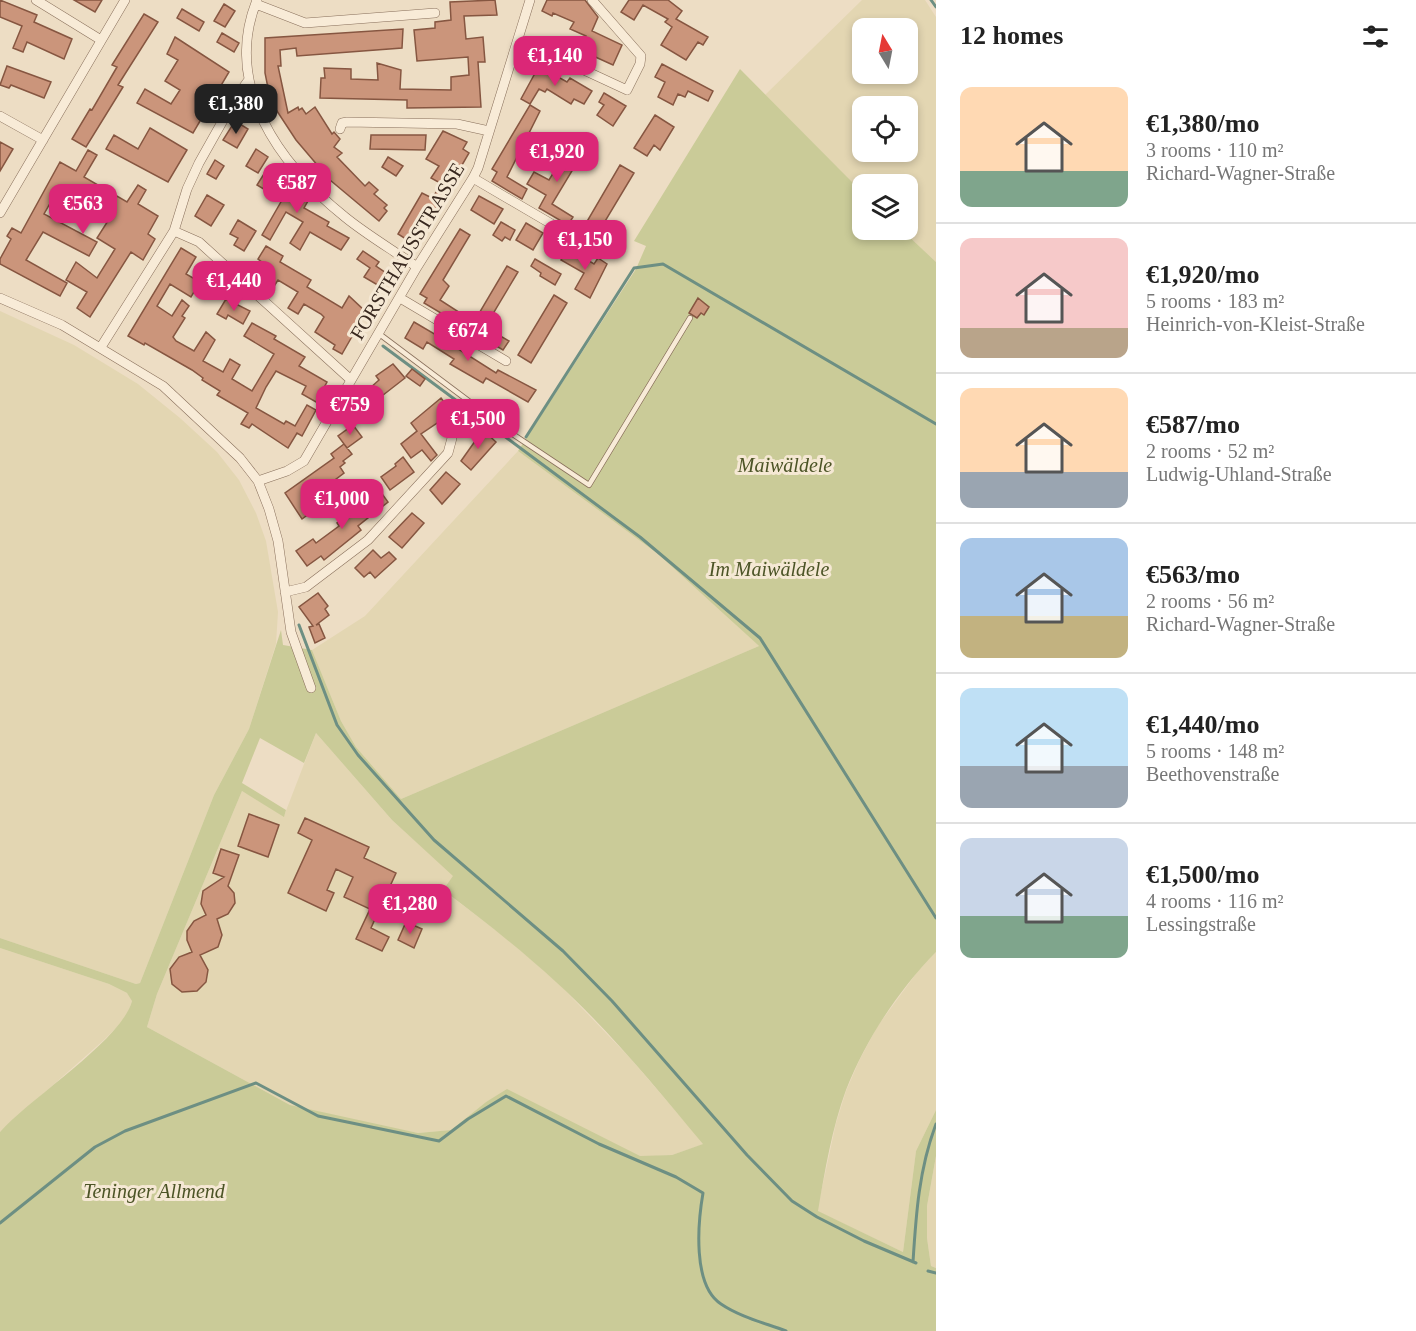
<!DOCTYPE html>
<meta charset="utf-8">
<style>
:root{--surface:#fff;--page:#f2f2f2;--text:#222;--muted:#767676;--line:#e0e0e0;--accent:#db2777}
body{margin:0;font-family:Georgia,serif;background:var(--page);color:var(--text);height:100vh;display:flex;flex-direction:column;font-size:22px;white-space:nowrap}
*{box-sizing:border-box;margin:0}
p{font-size:20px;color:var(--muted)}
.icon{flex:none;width:33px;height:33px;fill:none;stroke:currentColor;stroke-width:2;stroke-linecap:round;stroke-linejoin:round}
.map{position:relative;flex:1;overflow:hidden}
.side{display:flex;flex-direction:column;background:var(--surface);width:480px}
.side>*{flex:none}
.needle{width:39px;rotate:350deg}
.tools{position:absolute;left:852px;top:18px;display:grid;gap:12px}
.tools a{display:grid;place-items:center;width:66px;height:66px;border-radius:12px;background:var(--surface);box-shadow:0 3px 9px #0003;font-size:30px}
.price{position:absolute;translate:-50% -51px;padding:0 14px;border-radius:12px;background:var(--accent);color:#fff;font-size:20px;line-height:39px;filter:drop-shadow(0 2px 3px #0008)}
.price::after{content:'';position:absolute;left:50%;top:36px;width:18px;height:14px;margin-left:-9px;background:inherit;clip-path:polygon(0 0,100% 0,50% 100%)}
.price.selected{background:#222;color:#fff}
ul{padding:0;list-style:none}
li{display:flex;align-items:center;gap:18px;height:150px;padding:0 24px}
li+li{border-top:2px solid var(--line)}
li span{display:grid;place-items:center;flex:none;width:168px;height:120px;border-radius:12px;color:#555}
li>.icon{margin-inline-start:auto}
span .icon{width:72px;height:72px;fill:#fffc;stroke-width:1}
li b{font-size:26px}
h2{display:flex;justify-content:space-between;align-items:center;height:72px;padding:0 24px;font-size:26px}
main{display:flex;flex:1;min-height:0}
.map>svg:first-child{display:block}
.farmland{fill:#e3d6b2;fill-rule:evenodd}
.green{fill:#cacb98;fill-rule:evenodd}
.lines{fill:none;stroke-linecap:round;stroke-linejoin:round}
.stream{stroke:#6d8f83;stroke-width:3}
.building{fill:#cb957b;stroke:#865641;stroke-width:1.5}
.lane-casing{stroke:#886f5b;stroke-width:6}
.street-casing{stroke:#886f5b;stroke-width:10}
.lane{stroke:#f8ebd7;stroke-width:4.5}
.street{stroke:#f8ebd7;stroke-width:9}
.labels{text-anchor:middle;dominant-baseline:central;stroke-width:6;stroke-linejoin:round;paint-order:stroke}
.street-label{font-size:20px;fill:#38281f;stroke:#f5e8d4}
.park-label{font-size:20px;font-style:italic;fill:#4c5426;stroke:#f5e8d4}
</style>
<main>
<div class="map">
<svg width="936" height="1331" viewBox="0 0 936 1331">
<rect width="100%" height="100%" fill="#edddc4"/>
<path class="farmland" d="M862,0H925L936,17V262L902,230H908V184H862V192L765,95ZM862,28H908V74H862ZM862,106H908V152H862Z
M0,311L74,345L138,384L180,418L217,452L239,480L256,513L266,541L278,612L276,644L249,729L214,795L140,983L136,984L0,938Z
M518,451L658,554L759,646L401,799L356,747L341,721L312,650L365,616Z
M316,733L392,820L454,876L443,890L506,938L557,982L630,1058L704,1144L672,1155L640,1157L503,1093L486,1102L451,1130L418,1133L365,1123L290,1105L147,1027L157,994L242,791L284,816Z
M0,948L109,984L127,993L131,996L132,1001L126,1018L105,1039L0,1132Z
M936,952V1110L916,1151L903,1252L817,1211L836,1123L846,1091L859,1061L877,1027L918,971Z
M936,1156V1268L931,1266L927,1238V1206Z"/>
<path class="green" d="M740,69L862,192V230H902L936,262V952C898,991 866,1039 846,1090C832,1128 825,1170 818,1211L903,1252L916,1151L936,1110V1156L927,1206V1238L931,1266L936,1268V1331H0V1132C30,1098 122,1040 132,1001L127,993L109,984L0,948V938L136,984L140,983L214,795L249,729L281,630L283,645L312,650L341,721L356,747L401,799L759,646L658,554L518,451L636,269L646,246L634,241ZM316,733L392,820L453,876L443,890C482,919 520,949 556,982C610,1031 656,1088 703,1144L672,1155L640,1156L507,1089L486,1102L451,1130L418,1133L290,1105L147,1027L157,994L242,791L284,817L286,810L242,783L260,738L304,763Z"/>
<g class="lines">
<path class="stream" d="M931,0L936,7
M383,346L640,537L760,638L936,918
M526,437L634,268L663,264L936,424
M299,625L337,725L358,755L434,840L563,951L612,1001L747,1155L792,1201L817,1217L864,1241L916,1263
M0,1223L95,1147L125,1131L256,1083L318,1116L439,1141L468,1119L506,1096L599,1144L676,1177L703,1193C698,1222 692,1285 721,1304C740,1317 765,1323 786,1331
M913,1262C916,1214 919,1169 936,1124
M928,1271L936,1273"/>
</g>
<path class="building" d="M0,0L37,15L34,22L72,39L64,59L27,42L23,52L13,48L22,26L0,17Z
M74,0H102L95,12Z
M495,0L497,15L464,16L466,39L483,37L485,62H478L481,107L407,108V100L320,98L321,78H325L324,68L351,69V79L378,80L377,63L401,70L400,89L451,90V77L469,75L468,57L417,61L414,30L435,28V22L451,20L450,2Z
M547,0H585L598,17L592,31L622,45L613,65L580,50L586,36L570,29L574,22L553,13L552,16L542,11Z
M629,0H668L682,11L676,19L708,37L703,45L698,42L686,60L661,45L672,27L665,22L668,19L643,5L634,20L621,12Z
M224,4L235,11L225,27L214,21Z
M182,9L204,22L199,31L177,18Z
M144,14L158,22L118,85L123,87L86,147L72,139L90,109L92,110L117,67L112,65Z
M403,29L402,48L297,56L296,48L280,50L281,66H278L288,113L298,107L299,110L302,108L306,114L315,107L332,134L334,132L340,139L334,147L342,153L337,157L365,186L369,182L378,190L374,194L387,205L384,208L387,211L379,221L330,180L296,140L277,111L273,113L265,73V38Z
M222,33L239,43L234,52L217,42Z
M175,37L229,72L193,133L137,103L145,89L171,104L180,90L165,81L178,60L167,54Z
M533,63L567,82L570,78L592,91L584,104L574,99L571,104L547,89L545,92L539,89L530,104L521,99L534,75L528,71Z
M662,64L713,91L708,101L688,91L685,97L678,94L673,105L658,97L665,82L655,77Z
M7,66L51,82L44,98L11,85L9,88L0,85Z
M604,93L626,106L613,126L597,115L604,105L599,102Z
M530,105L540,111L507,177L527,189L522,199L492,181L497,172L492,169Z
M655,115L674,127L660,150L654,145L647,156L634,148Z
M235,121L248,129L237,148L223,140Z
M150,128L187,150L168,182L106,149L114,135L138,149Z
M443,131L467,142L463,149L469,153L440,203L444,205L439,214L432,210L428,218L424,216L409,241L398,234L422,193L432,198L442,184L431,178L439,166L426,159Z
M371,135H426L425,150L370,149Z
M584,136L590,141L552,204L573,217L568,225L539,208L546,195L527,184L534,172L549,180L560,162L565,165Z
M0,142L13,149L0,171Z
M256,149L268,157L258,173L246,166Z
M88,150L97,155L84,177L127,202L138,185L146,190L138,204L158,216L148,234L155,239L143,260L131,252L90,317L77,308L87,292L66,280L76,262L97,278L115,249L97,238L113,213L90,200L89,202L60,186L44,214L97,242L89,256L43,232L26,260L67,283L60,296L0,264V259L11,239L7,236L12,228L21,233L60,162L76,171Z
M388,157L403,166L396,176L382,167Z
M215,160L224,166L216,179L207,174Z
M620,165L634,173L595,238L582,230Z
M267,169L287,181L284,186L308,201L304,208L329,222L327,226L349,238L341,250L310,232L300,250L290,243L303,222L286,212L270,240L262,235L282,200L257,185Z
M207,195L224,205L211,226L195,216Z
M479,196L503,209L494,224L471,210Z
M238,220L256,231L244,251L234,245L238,238L230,234Z
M501,222L515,230L510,240L505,237L502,241L493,235Z
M526,223L543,233L533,250L516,240Z
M460,229L470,235L443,280L449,286L440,300L474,322L507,266L518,272L485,327L509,341L503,350L424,303L427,298L420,294Z
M266,246L283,256L280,262L311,280L307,287L342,308L349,296L366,312L342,354L333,349L335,345L315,332L324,317L321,314L304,304L298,314L288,308L298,292L278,280L271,291L261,285L271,269L258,259Z
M181,248L196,257L186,274L200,282L191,297L170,284L157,306L172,316L182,300L189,306L182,316L185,318L173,337L176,341L194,351L206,332L215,340L203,361L223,372L230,359L240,365L232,379L252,391L274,354L244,336L252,323L276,336L274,339L305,357L299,366L327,382L316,402L302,394L306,386L276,371L266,387L256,408L284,424L286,421L295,426L307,405L316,410L302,436L297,433L288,448L252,424L249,428L241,424L248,413L217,395L220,391L202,380L203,378L192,370L145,343L144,345L128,336Z
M568,248L594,264L598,258L607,264L590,298L575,289L584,273L561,260Z
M363,251L379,262L376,266L389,275L381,287L364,277L370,268L357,259Z
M535,259L561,274L555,285L540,276L541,273L531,266Z
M209,274L228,287L220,299L200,288Z
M554,295L567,303L531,363L518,355Z
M698,298L709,307L704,315L701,313L697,318L689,313Z
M226,299L250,311L243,324L228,315L226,319L217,314Z
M414,322L436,335L437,332L446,337L444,340L496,373L498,370L536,390L528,402L486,378L483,383L450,364L454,359L427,342L423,349L405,338Z
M393,364L405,378L378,399L370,388L379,380L376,376Z
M412,369L425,379L420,386L406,376Z
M371,393L380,406L376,410L379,414L369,421L357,404Z
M441,398L452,413L421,434L437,455L431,461L422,450L411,458L401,444L417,431L411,423Z
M353,425L362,437L347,448L338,436Z
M483,430L496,442L471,470L461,461Z
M344,444L352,454L343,461L345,463L340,467L344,473L307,501L310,505L306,508L310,513L302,519L285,493L334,458L331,454Z
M403,457L414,472L390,490L381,477L396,466L395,464Z
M446,472L460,484L442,504L430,490Z
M380,491L388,502L358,526L361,530L324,560L321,556L307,566L296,551L313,539L316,543L339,526L337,523L354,510L352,507Z
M412,513L424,523L402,548L389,537Z
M373,550L381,558L389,552L396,559L375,578L370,572L364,577L355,568Z
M318,593L328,606L325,609L329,615L316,625L319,624L325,638L315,643L309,627L313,626L299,607Z
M249,814L279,825L268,857L238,846Z
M305,818L369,847L364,858L396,873L371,928L389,937L382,951L356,939L370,909L344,897L353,877L336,869L327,890L334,893L326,911L288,893L312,840L298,833Z
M221,849L239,855L228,886L234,893L235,903L228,914L217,919L222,935L218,947L200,955L208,970L206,982L197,991L182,992L172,984L170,969L179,957L192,952L187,940V931L194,921L206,915L201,904L203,891L224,877L213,873Z
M406,922L422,929L414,948L398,940Z"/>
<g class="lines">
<defs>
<path id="lane" d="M378,333L514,435L589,485L690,318"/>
<path id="street" d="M36,0L101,40
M257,0C222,86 280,165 345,217C367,235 393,250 417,267
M256,4L305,23L435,13
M519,40L627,90L640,64L641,56L592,0
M0,116L43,140
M340,129L342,123L347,122L457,124L489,131
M473,178L572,236
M0,213L125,0
M174,231L199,242L351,380
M0,298L62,325L163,386L240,458L258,481L269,509L278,541L291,632L311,688
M400,298L506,361
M101,347L174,231L187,189L199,163L235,99L248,81
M258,481L287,471L304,461L417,267L473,178L478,168L530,0
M285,592L306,587L368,540L448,453L452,438"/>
</defs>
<use href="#lane" class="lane-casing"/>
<use href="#street" class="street-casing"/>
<use href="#lane" class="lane"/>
<use href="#street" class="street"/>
</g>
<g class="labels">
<g class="street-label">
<text transform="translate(407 251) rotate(-59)">FORSTHAUSSTRASSE</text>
</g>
<g class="park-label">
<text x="785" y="465">Maiwäldele</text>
<text x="769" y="569">Im Maiwäldele</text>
<text x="154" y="1191">Teninger Allmend</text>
</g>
</g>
</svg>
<div class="tools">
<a><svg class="needle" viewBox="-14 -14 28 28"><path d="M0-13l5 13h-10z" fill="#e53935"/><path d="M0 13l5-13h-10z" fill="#767676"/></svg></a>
<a><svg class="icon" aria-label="locate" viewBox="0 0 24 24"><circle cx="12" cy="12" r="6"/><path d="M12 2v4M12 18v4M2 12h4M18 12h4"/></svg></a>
<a><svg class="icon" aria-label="layers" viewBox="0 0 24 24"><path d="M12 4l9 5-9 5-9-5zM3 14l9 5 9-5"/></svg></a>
</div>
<b class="price" style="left:555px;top:87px">€1,140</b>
<b class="price selected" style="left:236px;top:135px">€1,380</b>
<b class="price" style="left:557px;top:183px">€1,920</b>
<b class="price" style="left:297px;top:214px">€587</b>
<b class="price" style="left:83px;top:235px">€563</b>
<b class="price" style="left:585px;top:271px">€1,150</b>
<b class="price" style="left:234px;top:312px">€1,440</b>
<b class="price" style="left:468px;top:362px">€674</b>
<b class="price" style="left:350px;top:436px">€759</b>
<b class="price" style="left:478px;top:450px">€1,500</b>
<b class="price" style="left:342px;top:530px">€1,000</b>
<b class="price" style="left:410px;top:935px">€1,280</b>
</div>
<section class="side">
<h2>12 homes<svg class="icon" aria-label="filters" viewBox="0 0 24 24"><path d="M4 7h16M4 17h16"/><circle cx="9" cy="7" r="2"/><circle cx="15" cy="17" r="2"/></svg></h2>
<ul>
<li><span style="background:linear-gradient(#ffd9b3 70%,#7fa58c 0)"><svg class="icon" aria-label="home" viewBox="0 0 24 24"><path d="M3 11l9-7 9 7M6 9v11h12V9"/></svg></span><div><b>€1,380/mo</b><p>3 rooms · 110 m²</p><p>Richard-Wagner-Straße</p></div></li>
<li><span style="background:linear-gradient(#f6c9c9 75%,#b9a48a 0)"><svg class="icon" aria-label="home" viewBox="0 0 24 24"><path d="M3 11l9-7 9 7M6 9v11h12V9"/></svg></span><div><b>€1,920/mo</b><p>5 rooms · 183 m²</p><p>Heinrich-von-Kleist-Straße</p></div></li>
<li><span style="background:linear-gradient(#ffd9b3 70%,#9aa5b1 0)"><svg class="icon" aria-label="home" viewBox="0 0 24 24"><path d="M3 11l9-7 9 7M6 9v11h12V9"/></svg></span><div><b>€587/mo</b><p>2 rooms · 52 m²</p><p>Ludwig-Uhland-Straße</p></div></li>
<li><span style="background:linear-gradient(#a9c7e8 65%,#c2b280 0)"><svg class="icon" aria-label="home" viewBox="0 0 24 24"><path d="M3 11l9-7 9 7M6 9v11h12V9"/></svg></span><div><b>€563/mo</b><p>2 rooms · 56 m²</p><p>Richard-Wagner-Straße</p></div></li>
<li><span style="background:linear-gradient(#bfe0f5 65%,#9aa5b1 0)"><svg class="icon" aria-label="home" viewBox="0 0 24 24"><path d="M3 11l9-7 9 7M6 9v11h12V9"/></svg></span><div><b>€1,440/mo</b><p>5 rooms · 148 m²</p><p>Beethovenstraße</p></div></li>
<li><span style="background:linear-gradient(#c9d6e8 65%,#7fa58c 0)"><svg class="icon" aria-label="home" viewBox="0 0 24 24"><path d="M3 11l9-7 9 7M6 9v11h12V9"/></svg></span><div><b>€1,500/mo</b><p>4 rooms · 116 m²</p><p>Lessingstraße</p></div></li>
</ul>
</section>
</main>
